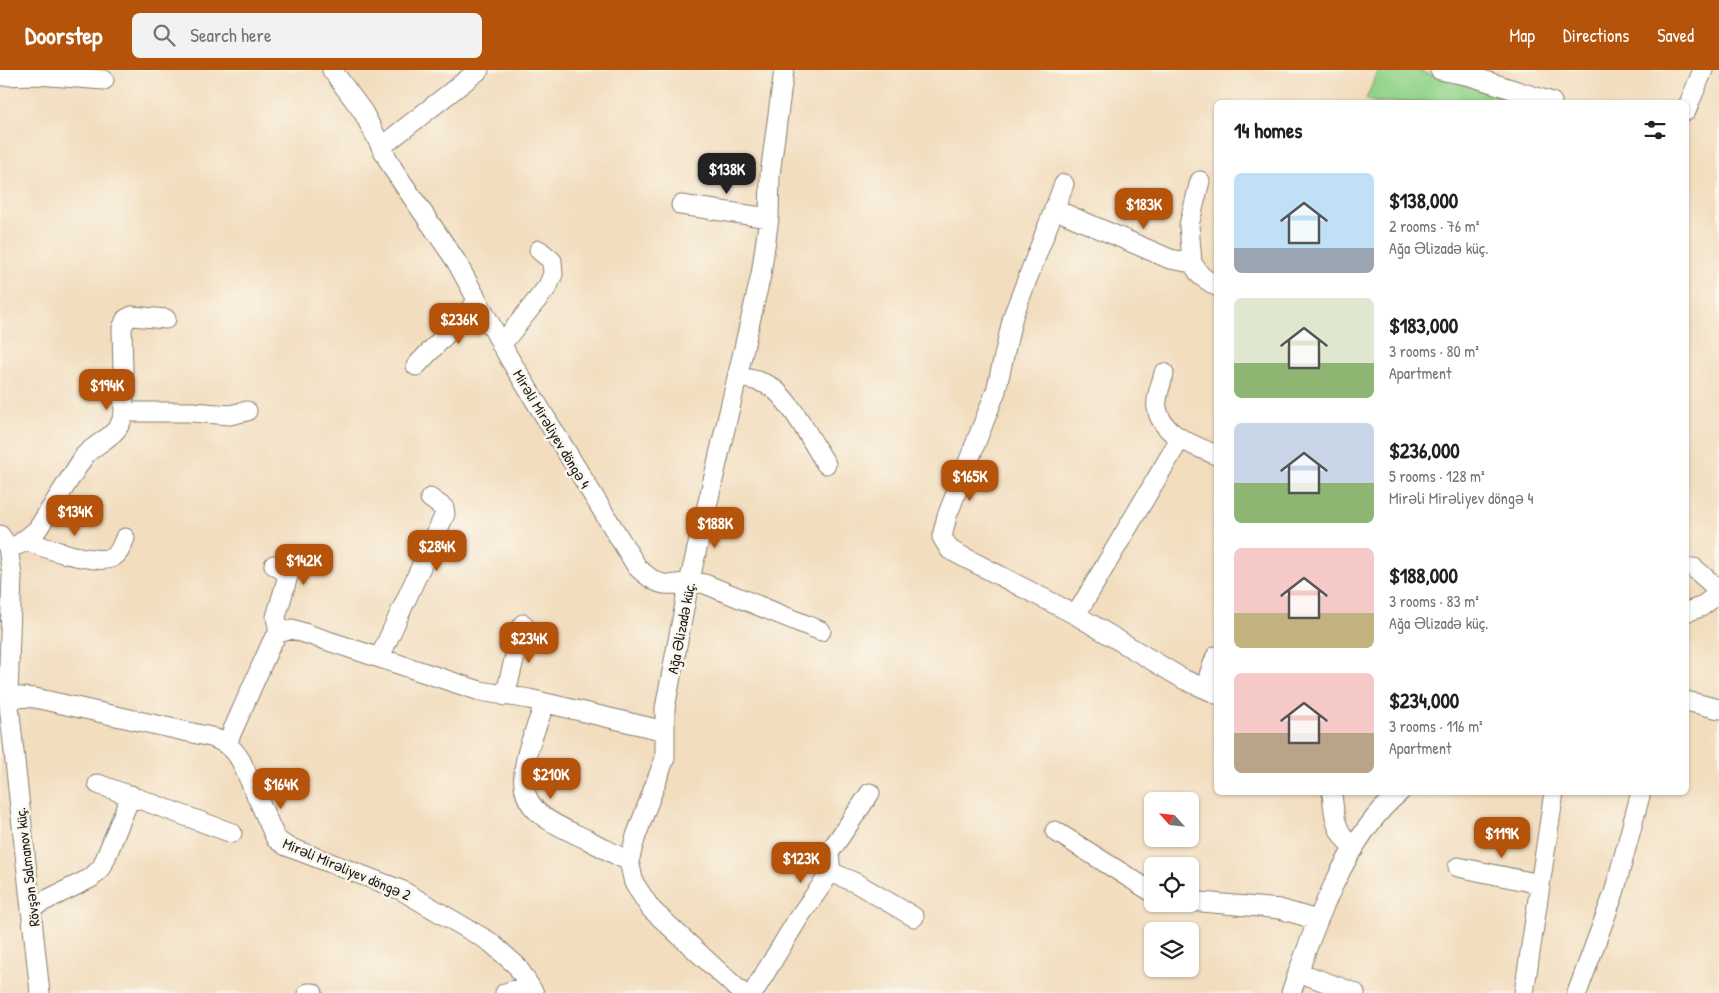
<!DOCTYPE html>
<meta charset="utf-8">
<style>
:root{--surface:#fff;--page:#f2f2f2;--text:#202124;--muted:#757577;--accent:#b45309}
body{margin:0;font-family:"Patrick Hand",sans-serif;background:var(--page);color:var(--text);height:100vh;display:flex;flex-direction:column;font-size:19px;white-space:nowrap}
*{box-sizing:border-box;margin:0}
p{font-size:16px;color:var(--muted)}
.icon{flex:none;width:28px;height:28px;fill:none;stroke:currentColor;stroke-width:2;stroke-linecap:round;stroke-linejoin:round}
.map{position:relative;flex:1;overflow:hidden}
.side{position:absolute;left:1214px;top:30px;width:475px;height:695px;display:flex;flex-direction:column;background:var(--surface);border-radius:8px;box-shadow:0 1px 4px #0004}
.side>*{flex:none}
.needle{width:32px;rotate:297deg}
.controls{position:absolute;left:1144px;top:722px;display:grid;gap:10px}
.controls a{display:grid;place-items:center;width:55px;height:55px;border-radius:8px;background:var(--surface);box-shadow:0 1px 4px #0004;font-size:25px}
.price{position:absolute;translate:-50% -42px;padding:0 11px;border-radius:10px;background:var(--accent);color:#fff;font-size:16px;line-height:32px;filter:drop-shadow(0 1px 2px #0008)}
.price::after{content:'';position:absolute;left:50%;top:30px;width:15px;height:11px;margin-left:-8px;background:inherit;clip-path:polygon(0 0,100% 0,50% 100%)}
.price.selected{background:#222;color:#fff}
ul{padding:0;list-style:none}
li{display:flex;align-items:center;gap:15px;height:125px;padding:0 20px}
li span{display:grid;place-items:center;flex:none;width:140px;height:100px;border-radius:8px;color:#555}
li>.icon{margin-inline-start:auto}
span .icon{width:60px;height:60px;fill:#fffc;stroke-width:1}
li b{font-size:21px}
h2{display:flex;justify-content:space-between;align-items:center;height:60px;padding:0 20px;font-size:21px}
header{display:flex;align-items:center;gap:30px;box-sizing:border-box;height:70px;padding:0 25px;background:var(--accent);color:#fff}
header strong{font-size:24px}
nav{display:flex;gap:28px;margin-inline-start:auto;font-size:18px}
.search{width:350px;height:45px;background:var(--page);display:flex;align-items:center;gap:12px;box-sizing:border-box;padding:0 18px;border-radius:8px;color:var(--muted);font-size:19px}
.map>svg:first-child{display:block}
.green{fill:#93d48b;stroke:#587854}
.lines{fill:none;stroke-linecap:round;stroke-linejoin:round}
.minor-casing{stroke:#877c6d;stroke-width:21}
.minor{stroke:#fff;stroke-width:19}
.labels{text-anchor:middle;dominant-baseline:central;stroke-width:5;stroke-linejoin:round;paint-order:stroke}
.street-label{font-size:15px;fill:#1c1c1c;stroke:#fbf7ec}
</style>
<header>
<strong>Doorstep</strong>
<div class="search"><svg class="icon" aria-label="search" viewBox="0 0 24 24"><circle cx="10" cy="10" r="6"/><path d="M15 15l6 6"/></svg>Search here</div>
<nav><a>Map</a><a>Directions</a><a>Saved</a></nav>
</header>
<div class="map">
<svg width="1719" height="923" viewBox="0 0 1719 923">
<rect width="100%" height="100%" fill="#fbf7ec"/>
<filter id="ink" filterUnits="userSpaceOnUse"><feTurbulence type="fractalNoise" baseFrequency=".02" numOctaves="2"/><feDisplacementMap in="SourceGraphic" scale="10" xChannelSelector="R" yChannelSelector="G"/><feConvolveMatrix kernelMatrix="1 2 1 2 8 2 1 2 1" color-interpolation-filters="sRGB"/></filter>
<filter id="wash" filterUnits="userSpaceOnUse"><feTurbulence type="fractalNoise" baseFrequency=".0096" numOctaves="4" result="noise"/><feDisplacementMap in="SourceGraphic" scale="20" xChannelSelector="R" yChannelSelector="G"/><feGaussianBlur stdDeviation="1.12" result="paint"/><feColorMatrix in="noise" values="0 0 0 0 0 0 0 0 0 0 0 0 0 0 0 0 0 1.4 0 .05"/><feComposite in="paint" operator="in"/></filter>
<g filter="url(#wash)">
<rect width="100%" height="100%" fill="#f2ddbe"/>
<path class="green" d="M1379,0H1414L1527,32H1374L1366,29Z"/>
</g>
<g filter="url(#ink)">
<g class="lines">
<defs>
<path id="minor" d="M332,0L363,42L393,99L456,191L509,288L637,497C668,527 673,508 705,514L821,561
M1440,0L1470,6L1552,32
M0,6L37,5L104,10
M1686,41L1703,0
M381,77L479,0
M1064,114L1013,246L996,321L947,446L942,467L950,480L1076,545L1185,610L1213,622
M681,135L769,148
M1054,139L1170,189L1192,193L1201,206L1216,216
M1192,193L1189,155L1200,111
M501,275L548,216L553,204L552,191L539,180
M416,296L478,231
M1164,303C1162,312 1155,328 1157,338C1162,366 1194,375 1216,385
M738,306C747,309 759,310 768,315C788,325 813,374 826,394
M124,342H193L230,345L247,341
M0,465L8,477L12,505L8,626L40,923
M27,470C42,478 99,496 113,487C120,483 122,475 125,468
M8,477L18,475L37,460L85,385C101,369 120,366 124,342L122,258L126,249L132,246L166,249
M274,495L286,502L288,506L276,547L279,563
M1694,498L1719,520
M1686,542L1701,537L1719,523
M1076,545L1180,369
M1216,586L1209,605L1213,622L1216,624
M380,587L445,444L444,438L430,428
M8,626L35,628L211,667C226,673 233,677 241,691L276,769L286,776L401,820L490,872L517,896L534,923
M505,626L523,554
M1686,631L1719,639
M545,633C537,657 521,688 524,715C527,747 564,758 588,770C602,777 615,785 629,791
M227,673L272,572L279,563L292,559L480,621L529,629L665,661
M98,714L232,763
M1332,722C1334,748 1335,761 1354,779
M1055,761L1152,822
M1458,797L1540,814
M831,802L856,813L914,847
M1190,831L1280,839L1317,850
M32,837L91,808L102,797L131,725
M1298,902L1355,923
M308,923H313
M505,923L530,916
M742,923L651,839L634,813L629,791L636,766L665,688V638L689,513L761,205L769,148L770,104L784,0
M753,923L799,847L831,802L829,783L870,723
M1291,923C1313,859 1346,766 1400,722
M1524,923L1554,722
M1577,923L1614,823L1641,722"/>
</defs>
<use href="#minor" class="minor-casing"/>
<use href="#minor" class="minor"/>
</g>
</g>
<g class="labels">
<g class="street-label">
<text transform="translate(552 359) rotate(59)">Mirəli Mirəliyev döngə 4</text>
<text transform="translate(681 558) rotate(-79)">Ağa Əlizadə küç.</text>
<text transform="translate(27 797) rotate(-97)">Rövşən Salmanov küç.</text>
<text transform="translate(347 799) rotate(23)">Mirəli Mirəliyev döngə 2</text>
</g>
</g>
</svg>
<div class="controls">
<a><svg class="needle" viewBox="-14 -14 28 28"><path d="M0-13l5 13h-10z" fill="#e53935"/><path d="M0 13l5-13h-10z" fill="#757577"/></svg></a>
<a><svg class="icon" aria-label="locate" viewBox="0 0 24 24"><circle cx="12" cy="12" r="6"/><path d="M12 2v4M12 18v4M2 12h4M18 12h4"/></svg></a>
<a><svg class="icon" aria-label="layers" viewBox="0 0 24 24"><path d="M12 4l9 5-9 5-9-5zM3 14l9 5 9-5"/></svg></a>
</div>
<b class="price selected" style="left:727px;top:125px">$138K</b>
<b class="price" style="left:1144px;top:160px">$183K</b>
<b class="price" style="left:459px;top:275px">$236K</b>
<b class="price" style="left:107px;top:341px">$194K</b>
<b class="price" style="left:970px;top:432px">$165K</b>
<b class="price" style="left:75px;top:467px">$134K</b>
<b class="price" style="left:715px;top:479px">$188K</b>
<b class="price" style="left:437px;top:502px">$284K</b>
<b class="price" style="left:304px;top:516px">$142K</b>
<b class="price" style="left:529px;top:594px">$234K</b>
<b class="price" style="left:551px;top:730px">$210K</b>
<b class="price" style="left:281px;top:740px">$164K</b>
<b class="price" style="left:1502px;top:789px">$119K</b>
<b class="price" style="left:801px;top:814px">$123K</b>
<section class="side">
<h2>14 homes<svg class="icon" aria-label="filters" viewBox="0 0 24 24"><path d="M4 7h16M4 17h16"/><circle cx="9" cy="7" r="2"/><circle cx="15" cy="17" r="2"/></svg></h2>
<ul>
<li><span style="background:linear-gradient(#bfe0f5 75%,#9aa5b1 0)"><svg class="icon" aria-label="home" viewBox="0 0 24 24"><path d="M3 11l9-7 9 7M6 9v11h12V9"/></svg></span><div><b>$138,000</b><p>2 rooms · 76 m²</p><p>Ağa Əlizadə küç.</p></div></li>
<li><span style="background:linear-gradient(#dfe7d0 65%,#8fb573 0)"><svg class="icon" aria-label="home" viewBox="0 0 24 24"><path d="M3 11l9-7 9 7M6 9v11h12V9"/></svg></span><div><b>$183,000</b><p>3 rooms · 80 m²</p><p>Apartment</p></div></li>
<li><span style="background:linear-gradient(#c9d6e8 60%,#8fb573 0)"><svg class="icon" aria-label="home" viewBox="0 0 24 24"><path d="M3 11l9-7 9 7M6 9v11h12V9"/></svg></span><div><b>$236,000</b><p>5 rooms · 128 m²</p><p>Mirəli Mirəliyev döngə 4</p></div></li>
<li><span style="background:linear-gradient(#f6c9c9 65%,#c2b280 0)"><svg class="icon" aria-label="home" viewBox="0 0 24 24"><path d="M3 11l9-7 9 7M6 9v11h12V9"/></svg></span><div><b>$188,000</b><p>3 rooms · 83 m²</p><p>Ağa Əlizadə küç.</p></div></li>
<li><span style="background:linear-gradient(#f6c9c9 60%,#b9a48a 0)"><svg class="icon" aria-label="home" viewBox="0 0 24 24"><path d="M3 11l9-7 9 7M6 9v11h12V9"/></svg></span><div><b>$234,000</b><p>3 rooms · 116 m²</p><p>Apartment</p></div></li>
</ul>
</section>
</div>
